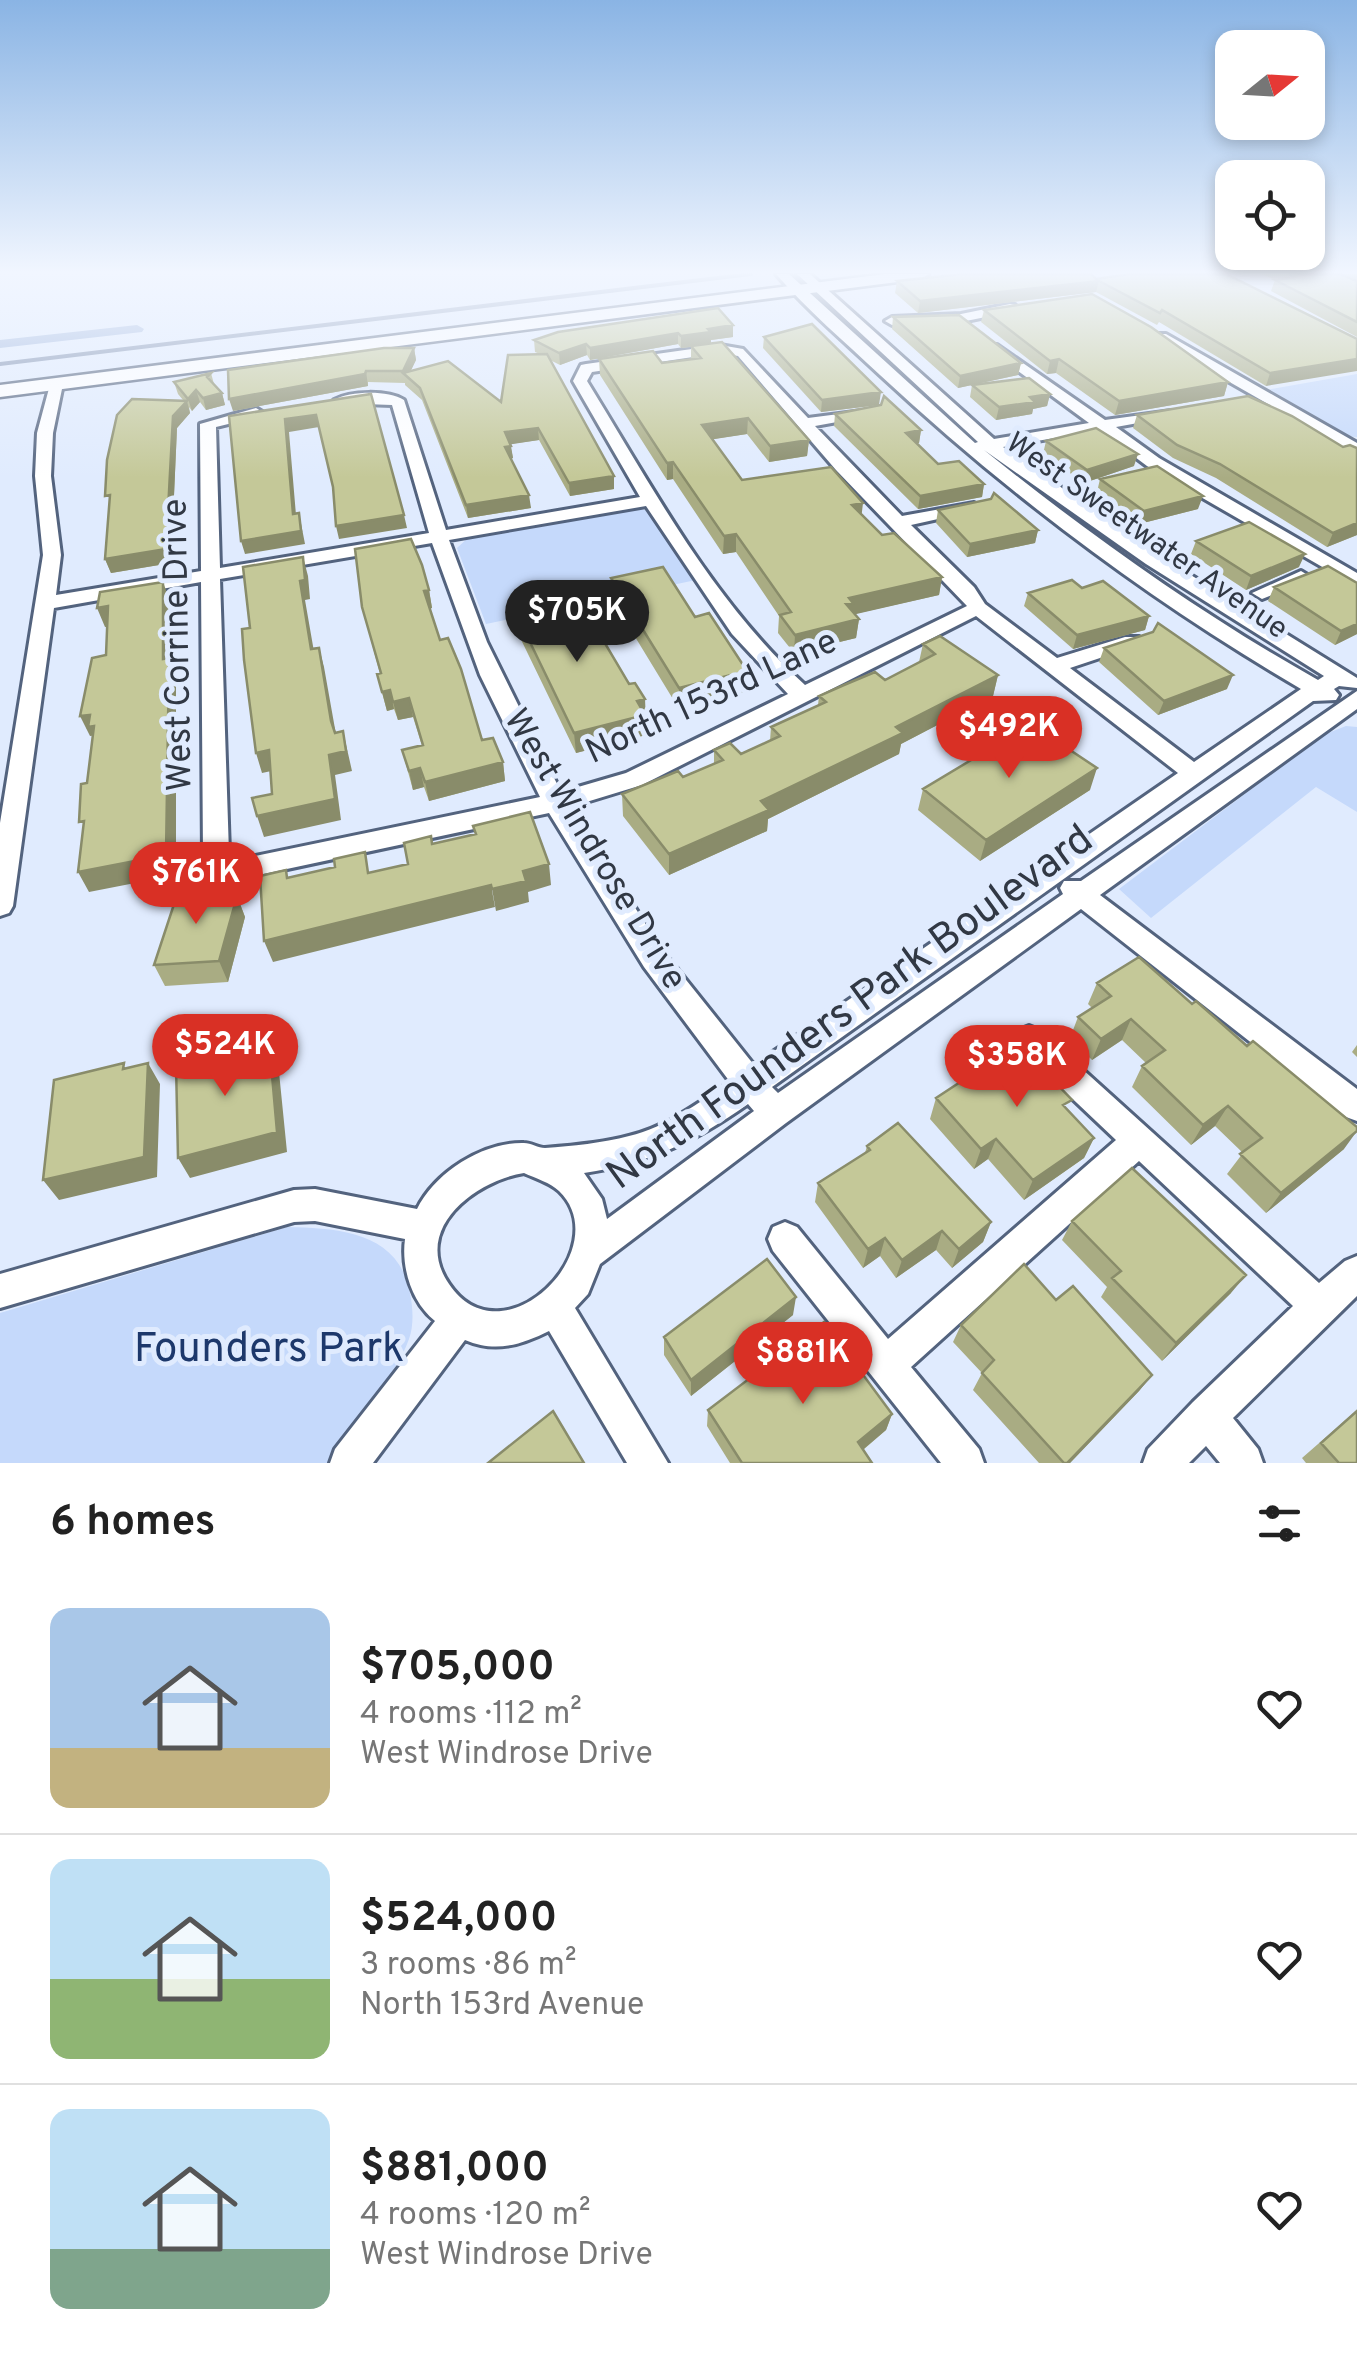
<!DOCTYPE html>
<meta charset="utf-8">
<style>
:root{--surface:#fff;--page:#f6f6f6;--text:#222;--muted:#767676;--line:#e0e0e0;--accent:#d93025}
body{margin:0;font-family:Overpass,sans-serif;background:var(--page);color:var(--text);height:100vh;display:flex;flex-direction:column;font-size:38px;white-space:nowrap}
*{box-sizing:border-box;margin:0}
p{font-size:32px;color:var(--muted)}
.icon{flex:none;width:55px;height:55px;fill:none;stroke:currentColor;stroke-width:2;stroke-linecap:round;stroke-linejoin:round}
.map{position:relative;height:1463px;overflow:hidden}
.panel{display:flex;flex-direction:column;background:var(--surface);flex:1}
.panel>*{flex:none}
.needle{width:65px;rotate:72deg}
.controls{position:absolute;left:1215px;top:30px;display:grid;gap:20px}
.controls a{display:grid;place-items:center;width:110px;height:110px;border-radius:20px;background:var(--surface);box-shadow:0 5px 15px #0003;font-size:50px}
.price{position:absolute;translate:-50% -85px;padding:0 22px;border-radius:35px;background:var(--accent);color:#fff;font-size:32px;line-height:65px;filter:drop-shadow(0 2px 5px #0008)}
.price::after{content:'';position:absolute;left:50%;top:60px;width:30px;height:22px;margin-left:-15px;background:inherit;clip-path:polygon(0 0,100% 0,50% 100%)}
.price.on{background:#222;color:#fff}
ul{padding:0;list-style:none}
li{display:flex;align-items:center;gap:30px;height:250px;padding:0 50px}
li+li{border-top:2px solid var(--line)}
li span{display:grid;place-items:center;flex:none;width:280px;height:200px;border-radius:20px;color:#555}
li>.icon{margin-inline-start:auto}
span .icon{width:120px;height:120px;fill:#fffc;stroke-width:1}
li b{font-size:42px}
h2{display:flex;justify-content:space-between;align-items:center;height:120px;padding:0 50px;font-size:42px}
.map>svg:first-child{display:block}
.green{fill:#c5d9fb}
.lines{fill:none;stroke-linecap:round;stroke-linejoin:round}
.stream{stroke:#7d8faf;stroke-width:4}
.canal{fill:#9db4dd;fill-rule:evenodd}
.minor-casing{stroke:#53637e;stroke-width:6}
.major-casing{stroke:#53637e;stroke-width:5}
.minor{fill:#fff;fill-rule:evenodd}
.major{fill:#fff;fill-rule:evenodd}
.wall{fill:#a9ac83}
.shaded-wall{fill:#898c6a}
.building{fill:#c4c898;stroke:#898c6a;stroke-width:2.5}
.labels{text-anchor:middle;dominant-baseline:central;stroke-width:10;stroke-linejoin:round;paint-order:stroke}
.far-street-label{font-size:30px;fill:#313844;stroke:#e0ebfe}
.street-label{font-size:35px;fill:#313844;stroke:#e0ebfe}
.near-street-label{font-size:42px;fill:#313844;stroke:#e0ebfe}
.near-park-label{font-size:42px;fill:#1d386b;stroke:#e0ebfe}
</style>
<div class="map">
<svg width="1357" height="1463" viewBox="0 0 1357 1463">
<rect width="100%" height="100%" fill="#e0ebfe"/>
<path class="green" d="M1357,374V437L1342,436L1260,391Z
M633,507L649,511L696,580L486,624L457,548L469,537Z
M1346,726L1357,727V812L1316,787L1151,918L1119,889L1323,735Z
M287,1227C339,1228 399,1232 410,1293C413,1308 414,1325 409,1339C395,1379 353,1427 329,1463H0V1313Z"/>
<g class="lines">
<path class="stream" d="M0,364L751,274"/>
<path class="canal" d="M137,325L144,329L142,332L0,348V340Z"/>
<defs>
<path id="minor" d="M776,274H789L975,443L978,442L797,274H810L994,439L1089,423L992,352V346L997,345L1105,420L1171,411V417L1116,427L1159,458L1357,573V587L1147,466L1099,430L1003,447L1160,556L1357,678V688L1339,686L1334,689L1339,695L1336,700L1313,701L772,1087L778,1093L1063,894L1060,888L1064,881H1081L1357,691V709L1100,895L1357,1089V1121L1346,1117L1081,909L786,1123L600,1264L588,1294L575,1308L668,1463H627L549,1331C521,1345 495,1353 465,1340L373,1463H330L335,1449L435,1321C412,1303 401,1268 405,1239L315,1221L294,1222L0,1308V1274L294,1190L315,1189L417,1209C435,1173 482,1142 524,1143C531,1143 538,1148 545,1148C572,1146 603,1143 629,1136C667,1127 698,1103 730,1082L644,967L549,813L231,881L222,878L203,856L201,582L54,608L13,906L9,913L0,916V823L43,555L35,476L37,433L51,381L63,384L53,433L51,476L61,555L56,595L201,571L200,424L256,408L264,413L261,416L216,427L220,568L429,533L392,405L337,403L334,400C350,391 388,390 404,400L446,530L640,497L573,381L581,365L586,364L720,345L743,349L808,418L870,410V416L815,426L902,516L974,503V511L911,525L974,587L985,604L1057,658L1125,637H1139L1142,641L1139,645L1070,668L1194,762L1301,689C1149,600 1009,495 880,375C845,342 807,310 776,274ZM720,353L738,356L836,470L967,606L805,685C711,599 653,488 587,381L592,372ZM984,450L1146,564L1324,676L1318,680C1199,613 1090,535 984,450ZM646,506L732,634L788,694L626,773L561,792L487,642L449,540ZM432,543L480,675L540,797L236,860L229,853L220,579ZM976,616L1178,773L754,1065L663,951L570,807L642,785ZM748,1104L754,1111L607,1219L602,1199L584,1173C650,1163 694,1142 748,1104ZM524,1173C535,1178 551,1183 559,1191C618,1248 503,1364 449,1284C411,1229 475,1181 524,1173Z
M1010,304L1015,305V311L961,322L892,325L885,321L892,317L961,314Z
M1156,334H1166L1357,443V455L1156,340Z
M1301,571L1311,577L1308,581L1262,599L1252,593Z
M1029,1026L1039,1030L1319,1283L1345,1261L1357,1256V1296L1233,1418L1258,1449L1263,1463H1220L1206,1446L1189,1463H1143L1148,1449L1193,1402L1293,1306L1139,1161L911,1367L979,1449L984,1463H941L773,1251L768,1239L773,1227L785,1222L797,1227L888,1339L1116,1140L1019,1048L1014,1039L1019,1030Z"/>
<path id="major" d="M885,274H929L921,279L0,397V385Z"/>
</defs>
<use href="#minor" class="minor-casing"/>
<use href="#major" class="major-casing"/>
<use href="#minor" class="minor"/>
<use href="#major" class="major"/>
</g>
<path class="wall" d="M1262,274H1357V337L1271,291L1275,280Z
M1096,279L1357,339L1266,386L1159,322L1157,325L1096,292L918,313L895,293L897,281Z
M984,310L1228,382L1224,396L1115,415L1056,373L1047,374L981,322Z
M893,317L1021,363L1018,375L958,388L892,329Z
M733,325V337L711,340V343L809,440L807,456L769,462L747,434L713,439L742,480L862,515L882,535L942,577L939,595L854,614L859,619L856,638L794,653L778,633L779,616L736,552L723,554L673,479L667,480L600,375L599,359L662,363L691,359V347L681,348L678,344L590,360L587,355L560,365L550,360L614,476V489L570,496L539,440L510,444L513,458L511,459L531,508L468,518L422,400L405,385V383L368,382V386L233,411L414,348L416,360L410,371L501,402L540,354L535,352L534,340Z
M764,337L879,405L821,412L763,348Z
M211,373L214,384L222,393L225,405L206,410L200,402L192,411L189,407L190,413L177,428L171,563L111,573L105,559L183,400L178,394L174,382Z
M972,385L1050,394L1047,406L1033,409L1032,414L996,420L970,397Z
M835,414L921,430L919,443H917L938,464L984,484L982,497L918,509L834,426Z
M1137,415L1343,447L1357,448V535L1327,547L1216,478L1173,458L1133,428Z
M1046,441L1134,466L1084,483L1043,454Z
M1100,479L1198,509L1139,524L1097,492Z
M938,510L1038,530L1035,543L967,557L936,523Z
M1196,541L1299,567L1246,590L1191,554Z
M611,578L695,617L747,671L746,692L679,709L612,599Z
M1357,583V634L1335,645L1268,601L1274,587Z
M1082,588L1149,616L1145,630L1073,649L1024,606L1028,593Z
M429,590L432,608L429,609L440,640L482,740L503,762L505,781L429,801L424,787L413,790L402,750L422,746L413,717L398,720L394,709L387,711L377,674H380L362,607Z
M510,601L572,622L645,699L646,735L576,753L512,621Z
M923,644L998,675L993,696L901,744L899,754L768,819L767,831L669,875L623,816L622,794L683,777L714,764V750L741,754L770,741L771,727L818,705L819,696L885,680L919,662Z
M1104,648L1227,689L1158,715L1099,662Z
M923,789L1090,790L980,861L918,810Z
M237,896L245,917L228,982L165,986L154,965L216,897Z
M1097,983L1344,1149L1266,1213L1227,1174L1243,1153L1215,1126L1191,1145L1132,1087L1142,1066L1146,1063L1122,1040L1092,1060L1070,1038L1078,1017L1092,1008L1088,1004Z
M1357,1045V1057L1352,1052Z
M976,1060L1067,1110L1094,1138L1084,1158L1024,1200L988,1159L974,1169L930,1119L936,1098L971,1075Z
M867,1146L991,1222L983,1242L952,1268L936,1250L896,1278L880,1256L863,1268L815,1202L818,1183L865,1153Z
M1072,1221L1231,1293L1162,1361L1101,1297L1107,1287L1062,1240Z
M1056,1300L1152,1375L1139,1391L1070,1463H1039L973,1390L982,1373L953,1342L961,1325Z
M793,1315L691,1396L664,1355V1337Z
M708,1410L892,1414L886,1430L863,1450L872,1463H730L707,1426Z
M1357,1410V1463H1306L1302,1458Z"/>
<path class="shaded-wall" d="M1099,281L1096,292L918,313L920,301Z
M733,325V337L711,340V344L681,348V336L708,329Z
M678,333V344L590,360V348Z
M586,344L587,355L560,365L559,353Z
M414,348L416,360L408,377L404,374L403,371Z
M1059,359L1056,373L1047,374L1050,361Z
M1357,359V371L1266,386L1270,373Z
M1021,363L1018,375L958,388L960,376Z
M366,371L368,386L233,411L229,399Z
M1228,382L1224,396L1115,415L1119,401Z
M196,390L200,402L192,411L188,399Z
M881,392L879,405L821,412L822,400Z
M222,393L225,405L206,410L203,398Z
M1050,394L1047,406L1033,409L1032,414L996,420L999,407L1030,397Z
M187,401L190,413L177,428L171,563L111,573L105,559L173,416Z
M316,415L319,427L289,432L297,527L293,514L285,419Z
M748,418L747,434L702,441V425Z
M538,428L539,440L507,445L505,432Z
M921,430L919,443L904,445L906,433Z
M809,440L807,456L769,462L770,446Z
M511,446L513,458L507,459L505,447Z
M1138,454L1134,466L1084,483L1087,470Z
M673,462V479L667,480V463Z
M614,476V489L570,496L569,483Z
M984,484L982,497L918,509L920,496Z
M529,495L531,508L468,518L466,505Z
M1203,496L1198,509L1139,524L1144,511Z
M863,503L861,520L852,505Z
M299,513L305,544L245,554L241,541Z
M404,515L407,528L339,539L336,526Z
M1357,523V535L1327,547L1333,533Z
M1038,530L1035,543L967,557L970,544Z
M736,534V552L723,554L724,536Z
M1305,554L1299,567L1246,590L1251,576Z
M303,557L308,576L310,599L305,600L317,669L311,649L300,581Z
M942,577L939,595L852,615L846,604L849,598Z
M163,582L170,601L171,663L176,678V875L89,892L78,872L163,659Z
M429,590L432,608L427,609L424,591Z
M108,606L116,626L105,627L97,608Z
M1149,616L1145,630L1073,649L1077,635Z
M859,619L856,638L794,653L795,635Z
M1357,624V634L1335,645L1341,631Z
M319,648L324,667L337,740L331,721Z
M747,671L746,692L679,709V688Z
M998,675L993,696L901,744L899,754L768,819L767,831L669,875V854L896,727Z
M1233,675L1227,689L1158,715L1164,701Z
M390,690L394,709L387,711L382,692Z
M409,698L413,717L398,720L393,702Z
M645,699L646,735L576,753L574,733L637,701Z
M90,715L99,735L90,736L80,716Z
M343,731L352,771L335,775L341,820L264,837L257,816L329,755Z
M269,750L276,770L262,773L256,753Z
M503,762L505,781L429,801L425,782Z
M420,768L424,787L413,790L409,771Z
M1097,768L1090,790L980,861L986,840Z
M549,864L551,885L528,892L529,902L496,911L492,889L523,871Z
M210,884L220,906L206,898Z
M491,885L495,907L273,962L264,941Z
M237,896L245,917L228,982L219,961Z
M1131,1019L1122,1040L1092,1060L1101,1039Z
M269,1041L278,1062L287,1152L190,1178L178,1158Z
M148,1063L160,1084L157,1177L59,1200L43,1180Z
M1228,1106L1215,1126L1191,1145L1203,1125Z
M1357,1131L1344,1149L1266,1213L1281,1193Z
M1094,1138L1084,1158L1024,1200L1033,1180Z
M996,1139L988,1159L974,1169L981,1149Z
M991,1222L983,1242L952,1268L959,1249Z
M942,1231L936,1250L896,1278L902,1260Z
M885,1238L880,1256L863,1268L868,1249Z
M1246,1275L1231,1293L1162,1361L1176,1343Z
M796,1297L793,1315L691,1396V1380Z
M1152,1375L1139,1391L1070,1463H1067Z
M892,1414L886,1430L853,1458L858,1442Z"/>
<path class="building" d="M963,274H1091L1096,279L1130,274H1226L1357,339V359L1270,373L1162,310L1160,313L1099,281L920,301L897,281Z
M1288,274H1340L1357,281V322L1275,280L1294,277Z
M1092,294L1151,327L1228,382L1119,401L1059,359L1050,361L984,310Z
M718,308L733,325L708,329L711,332L681,336L678,333L590,348L586,344L559,353L534,340L558,332Z
M959,315L1021,363L960,376L893,317Z
M812,324L881,392L822,400L764,337Z
M722,342L809,440L770,446L748,418L702,425L742,480L831,467L863,503L852,505L882,535L894,533L942,577L849,598L853,603L846,604L859,619L795,635L780,615L791,612L736,534L724,536L673,462L667,463L599,359L653,351L662,363L701,358L691,346Z
M384,348H414L403,371H366L365,374L229,399L228,370Z
M547,354L614,476L569,483L538,428L505,432L511,446L505,447L529,495L466,505L420,388L403,373L448,361L501,402L508,355Z
M211,373L207,377L222,393L203,398L196,390L188,399L174,382Z
M1029,378L1050,394L1030,397L1035,402L999,407L972,385Z
M371,394L404,515L336,526L333,487L316,415L285,419L293,514L299,513L301,531L241,541L229,416Z
M884,396L921,430L906,433L938,464L959,461L984,484L920,496L835,414L881,405Z
M1248,396L1292,416L1343,447L1350,445L1357,448V523L1333,533L1220,464L1177,445L1137,415Z
M132,399L187,401L173,416L166,549L105,559L110,495L105,496L107,460L117,415Z
M1096,428L1138,454L1087,470L1046,441Z
M1157,466L1203,496L1144,511L1100,479Z
M994,493L1038,530L970,544L938,510L991,499Z
M1249,522L1305,554L1251,576L1196,541Z
M411,539L422,565L429,590L424,591L440,640L448,638L461,669L482,740L493,738L503,762L425,782L420,768L409,771L402,750L423,745L409,698L393,702L390,690L382,692L377,674L381,673L362,607L355,549Z
M303,557L305,580L300,581L311,649L319,648L331,721L335,733L343,731L346,751L329,755L335,799L257,816L252,798L272,794L269,750L256,753L244,660L242,629L250,628L243,567Z
M1328,566L1357,583V624L1341,631L1274,587Z
M663,567L695,617L709,613L747,671L679,688L611,578Z
M1072,580L1082,588L1103,581L1149,616L1077,635L1028,593Z
M163,582V659L169,658L166,855L78,872L84,821L79,822L81,784L87,783L94,726L88,727L90,715L80,716L92,658L106,655L108,606L97,608L100,592Z
M557,591L572,622L590,618L629,684L635,683L645,699L637,701L645,715L574,733L510,601Z
M1158,623L1233,675L1164,701L1104,648L1153,632Z
M940,636L998,675L896,727L903,733L761,801L769,810L669,854L622,794L678,771L683,777L723,760L714,750L730,743L741,754L780,736L771,727L826,702L819,696L844,685L875,672L885,680L935,654L923,644Z
M1031,724L1097,768L986,840L923,789Z
M530,812L549,864L523,871L526,881L492,889L491,885L264,941L260,876L286,870L287,878L335,867L334,859L365,852L368,873L408,864L404,843L431,836L432,844L476,834L473,826Z
M210,884L206,898L237,896L219,961L154,965L180,886Z
M1139,957L1192,1004L1196,1001L1247,1046L1253,1041L1357,1127V1131L1281,1193L1240,1154L1262,1138L1228,1106L1203,1125L1142,1066L1165,1050L1131,1019L1101,1039L1078,1017L1111,996L1097,983Z
M1012,1037L1072,1100L1063,1105L1094,1138L1033,1180L996,1139L981,1149L936,1098L983,1067L976,1060Z
M269,1041L277,1132L178,1158L176,1064L216,1053V1056Z
M124,1063L123,1069L148,1063L144,1157L43,1180L54,1080Z
M898,1123L991,1222L959,1249L942,1231L902,1260L885,1238L868,1249L818,1183L870,1150L867,1146Z
M1132,1168L1246,1275L1176,1343L1112,1278L1121,1271L1072,1221Z
M767,1259L796,1297L691,1380L664,1337Z
M1024,1264L1056,1300L1073,1286L1152,1375L1067,1463H1064L982,1373L994,1360L961,1325Z
M824,1322L892,1414L858,1442L872,1463H742L708,1410Z
M553,1411L584,1463H488Z
M1357,1411V1463H1339L1321,1443Z"/>
<linearGradient id="sky" x2="0" y2="1"><stop stop-color="#8ab4e4"/><stop offset="0.57" stop-color="#f1f6ff"/><stop offset="1" stop-color="#f1f6ff" stop-opacity="0"/></linearGradient>
<rect width="1357" height="478" fill="url(#sky)"/>
<g class="labels">
<g class="far-street-label">
<text transform="translate(1146 537) rotate(35)">West Sweetwater Avenue</text>
</g>
<g class="street-label">
<text transform="translate(179 645) rotate(-91)">West Corrine Drive</text>
<text transform="translate(712 698) rotate(-25)">North 153rd Lane</text>
<text transform="translate(594 850) rotate(59)">West Windrose Drive</text>
</g>
<g class="near-street-label">
<text transform="translate(851 1009) rotate(-36)">North Founders Park Boulevard</text>
</g>
<g class="near-park-label">
<text x="269" y="1350">Founders Park</text>
</g>
</g>
</svg>
<div class="controls">
<a><svg class="needle" viewBox="-14 -14 28 28"><path d="M0-13l5 13h-10z" fill="#e53935"/><path d="M0 13l5-13h-10z" fill="#767676"/></svg></a>
<a><svg class="icon" aria-label="locate" viewBox="0 0 24 24"><circle cx="12" cy="12" r="6"/><path d="M12 2v4M12 18v4M2 12h4M18 12h4"/></svg></a>
</div>
<b class="price on" style="left:577px;top:665px">$705K</b>
<b class="price" style="left:1009px;top:781px">$492K</b>
<b class="price" style="left:196px;top:927px">$761K</b>
<b class="price" style="left:225px;top:1099px">$524K</b>
<b class="price" style="left:1017px;top:1110px">$358K</b>
<b class="price" style="left:803px;top:1407px">$881K</b>
</div>
<section class="panel">
<h2>6 homes<svg class="icon" aria-label="filters" viewBox="0 0 24 24"><path d="M4 7h16M4 17h16"/><circle cx="9" cy="7" r="2"/><circle cx="15" cy="17" r="2"/></svg></h2>
<ul>
<li><span style="background:linear-gradient(#a9c7e8 70%,#c2b280 0)"><svg class="icon" aria-label="home" viewBox="0 0 24 24"><path d="M3 11l9-7 9 7M6 9v11h12V9"/></svg></span><div><b>$705,000</b><p>4 rooms · 112 m²</p><p>West Windrose Drive</p></div><svg class="icon" aria-label="heart" viewBox="0 0 24 24"><path d="M12 20l-8-8c-3-5 5-10 8-4 3-6 11-1 8 4z"/></svg></li>
<li><span style="background:linear-gradient(#bfe0f5 60%,#8fb573 0)"><svg class="icon" aria-label="home" viewBox="0 0 24 24"><path d="M3 11l9-7 9 7M6 9v11h12V9"/></svg></span><div><b>$524,000</b><p>3 rooms · 86 m²</p><p>North 153rd Avenue</p></div><svg class="icon" aria-label="heart" viewBox="0 0 24 24"><path d="M12 20l-8-8c-3-5 5-10 8-4 3-6 11-1 8 4z"/></svg></li>
<li><span style="background:linear-gradient(#bfe0f5 70%,#7fa58c 0)"><svg class="icon" aria-label="home" viewBox="0 0 24 24"><path d="M3 11l9-7 9 7M6 9v11h12V9"/></svg></span><div><b>$881,000</b><p>4 rooms · 120 m²</p><p>West Windrose Drive</p></div><svg class="icon" aria-label="heart" viewBox="0 0 24 24"><path d="M12 20l-8-8c-3-5 5-10 8-4 3-6 11-1 8 4z"/></svg></li>
</ul>
</section>
